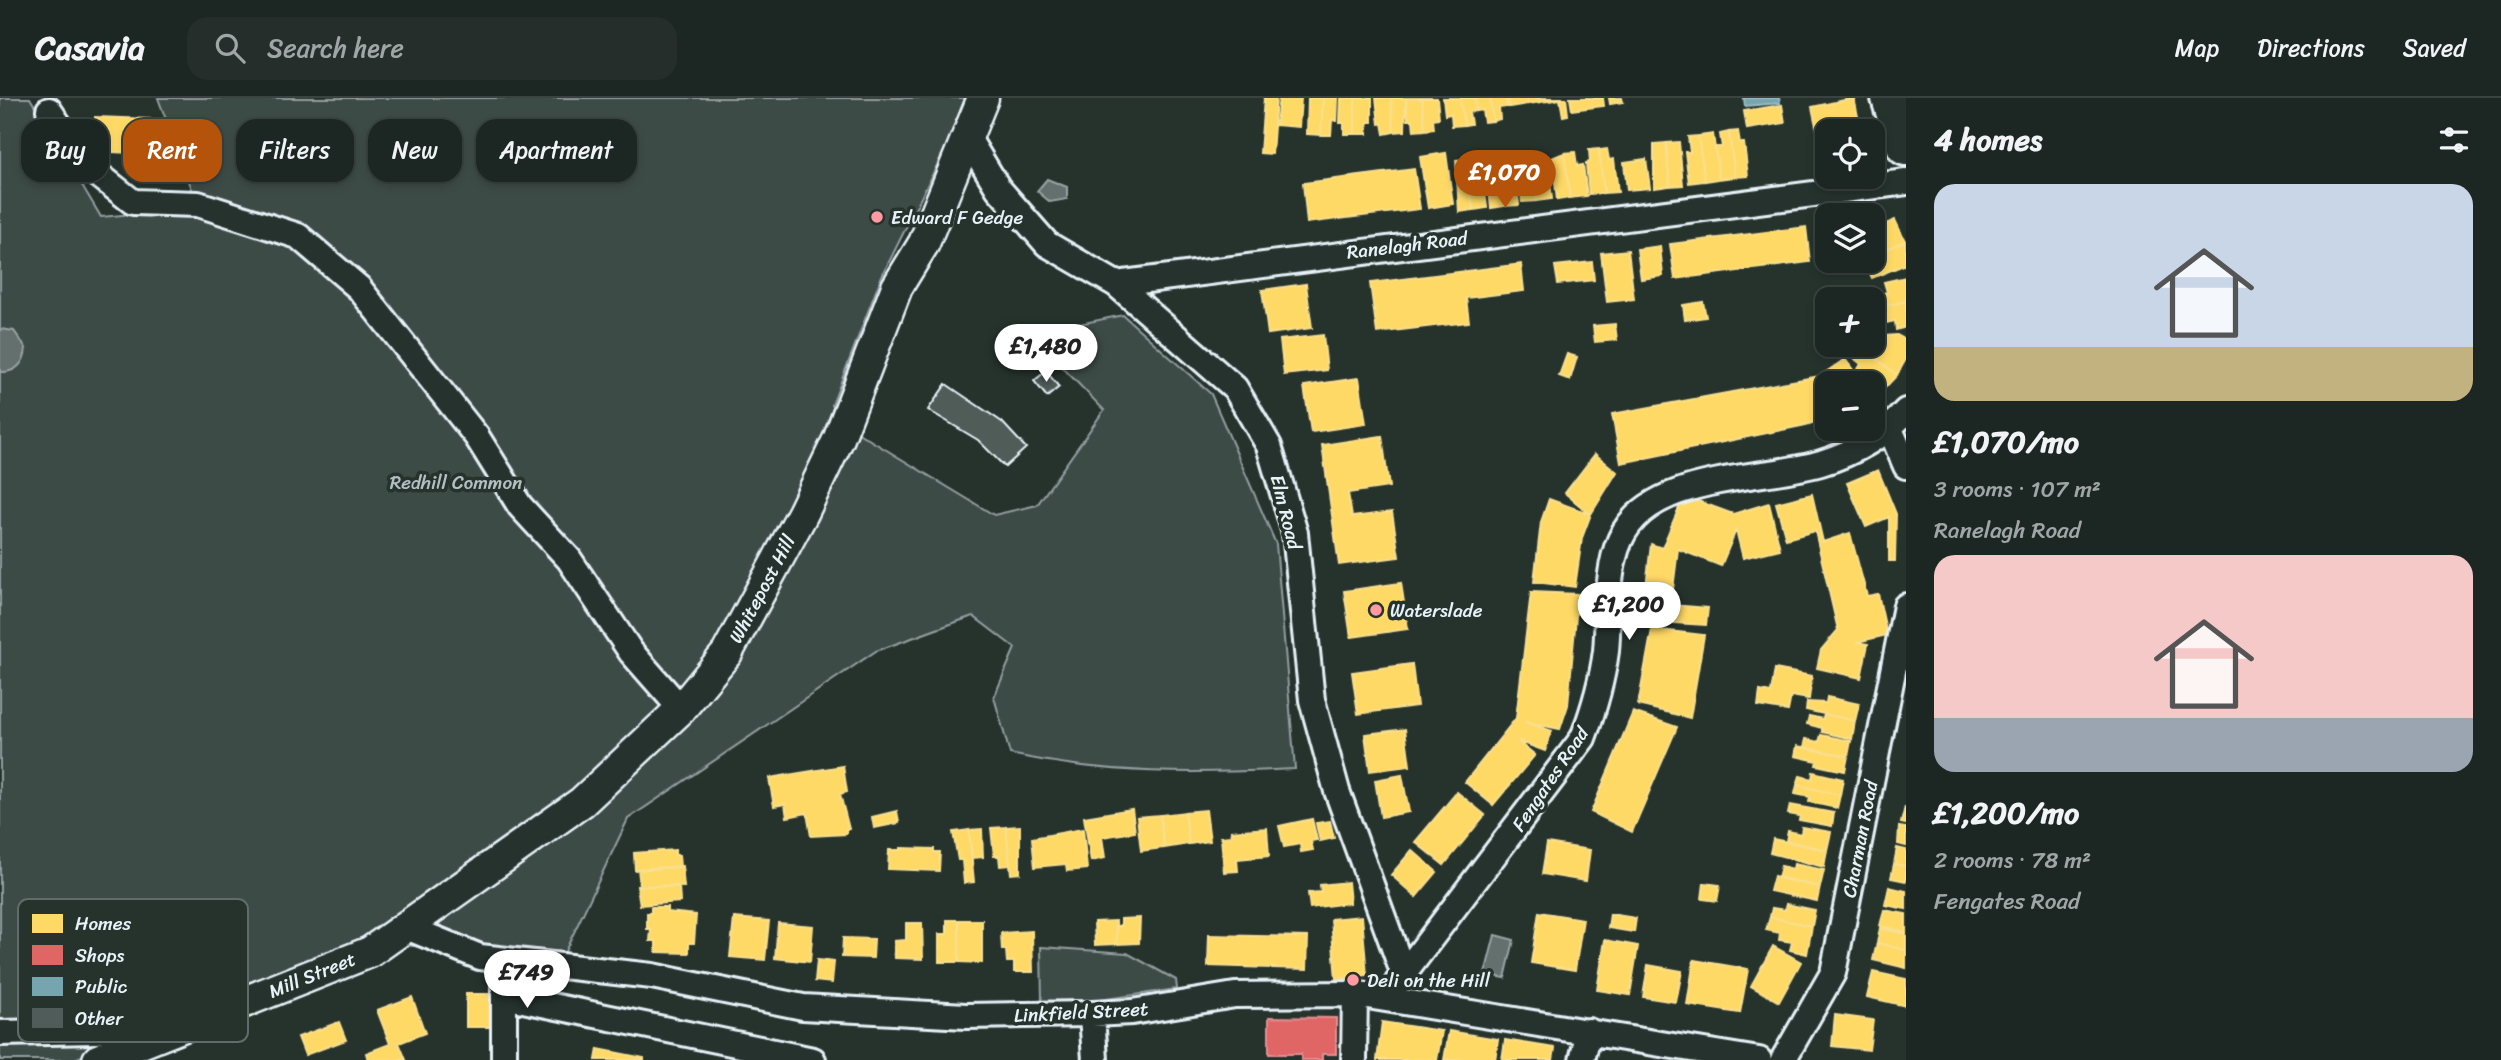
<!DOCTYPE html>
<meta charset="utf-8">
<style>
:root{--surface:#1c2622;--page:#252e2a;--text:#f1f3f6;--muted:#a0a5a5;--line:#3a4340;--accent:#b45309}
body{margin:0;font-family:Sriracha,sans-serif;background:var(--page);color:var(--text);height:100vh;display:flex;flex-direction:column;font-size:26px;white-space:nowrap}
*{box-sizing:border-box;margin:0}
p{font-size:23px;color:var(--muted)}
.icon{flex:none;width:38px;height:38px;fill:none;stroke:currentColor;stroke-width:2;stroke-linecap:round;stroke-linejoin:round}
.map{position:relative;flex:1;overflow:hidden}
.drawer{display:flex;flex-direction:column;background:var(--surface);width:595px}
.drawer>*{flex:none}
.banner{position:absolute;left:21px;top:21px;width:665px;height:63px;display:flex;gap:14px}
.buttons{position:absolute;left:1815px;top:21px;display:grid;gap:14px}
.buttons a{display:grid;place-items:center;width:70px;height:70px;border-radius:14px;background:var(--surface);box-shadow:0 4px 10px #0003,0 0 0 2px var(--line);font-size:35px}
.price{position:absolute;translate:-50% -60px;padding:0 16px;border-radius:24px;background:#fff;color:#222;font-size:23px;line-height:46px;filter:drop-shadow(0 2px 4px #0008)}
.price::after{content:'';position:absolute;left:50%;top:42px;width:21px;height:16px;margin-left:-10px;background:inherit;clip-path:polygon(0 0,100% 0,50% 100%)}
.price.current{background:var(--accent);color:#fff}
ul{padding:0;list-style:none}
li{display:grid;align-content:center;gap:14px;height:371px;padding:0 28px}
li span{display:grid;place-items:center;height:217px;border-radius:21px;color:#555}
li>.icon{margin-inline-start:auto}
span .icon{width:126px;height:126px;fill:#fffc;stroke-width:1}
li b{font-size:30px}
h2{display:flex;justify-content:space-between;align-items:center;height:84px;padding:0 28px;font-size:30px}
.chip{padding:0 24px;border-radius:21px;background:var(--surface);box-shadow:0 4px 10px #0003,0 0 0 2px var(--line);font-size:24px;line-height:63px}
.chip.current{background:var(--accent);color:#fff}
header{display:flex;align-items:center;gap:42px;box-sizing:border-box;height:98px;padding:0 35px;background:var(--surface);border-bottom:2px solid var(--line)}
header strong{font-size:33px}
nav{display:flex;gap:38px;margin-inline-start:auto;font-size:24px}
.search{width:490px;height:63px;background:var(--page);display:flex;align-items:center;gap:18px;box-sizing:border-box;padding:0 24px;border-radius:21px;color:var(--muted);font-size:26px}
main{display:flex;flex:1;min-height:0}
.map>svg:first-child{display:block}
.green{fill:#3e4b47;stroke:#939ea0;stroke-width:2}
.water{fill:#636f6d;stroke:#98a3a5;stroke-width:2}
.homes{fill:#ffd966;stroke:#f8e092;stroke-width:2}
.shops{fill:#e06666;stroke:#e29092;stroke-width:2}
.public{fill:#76a5af;stroke:#98bcc5;stroke-width:2}
.building{fill:#505c59;stroke:#e8f1f8;stroke-width:2}
.lines{fill:none;stroke-linecap:round;stroke-linejoin:round}
.minor-casing{stroke:#e8f1f8;stroke-width:30}
.tertiary-casing{stroke:#e8f1f8;stroke-width:35}
.primary-casing{stroke:#e8f1f8;stroke-width:44}
.minor{stroke:#26332d;stroke-width:24}
.tertiary{stroke:#26332d;stroke-width:30}
.primary{stroke:#26332d;stroke-width:38}
.poi-dot{fill:#ff9aa2;stroke:#26332d;stroke-width:2.5}
.labels{text-anchor:middle;dominant-baseline:central;stroke-width:7;stroke-linejoin:round;paint-order:stroke}
.poi-label{font-size:19px;fill:#e8f1f8;stroke:#26332d;text-anchor:start}
.street-label{font-size:19px;fill:#e8f1f8;stroke:#26332d}
.park-label{font-size:19px;fill:#b5bfc3;stroke:#26332d}
.key{fill:#26332d;stroke:#606c6a;stroke-width:2}
.key-label{font-size:19px;fill:#e8f1f8}
</style>
<header>
<strong>Casavia</strong>
<div class="search"><svg class="icon" aria-label="search" viewBox="0 0 24 24"><circle cx="10" cy="10" r="6"/><path d="M15 15l6 6"/></svg>Search here</div>
<nav><a>Map</a><a>Directions</a><a>Saved</a></nav>
</header>
<main>
<div class="map">
<svg width="1906" height="962" viewBox="0 0 1906 962">
<rect width="100%" height="100%" fill="#26332d"/>
<filter id="ink" filterUnits="userSpaceOnUse"><feTurbulence type="fractalNoise" baseFrequency=".0143" numOctaves="2"/><feDisplacementMap in="SourceGraphic" scale="14" xChannelSelector="R" yChannelSelector="G"/><feConvolveMatrix kernelMatrix="1 2 1 2 8 2 1 2 1" color-interpolation-filters="sRGB"/></filter>
<g filter="url(#ink)">
<path class="green" d="M0,0H30L101,119L199,110L158,0H965L954,33L881,180L832,307L860,336L994,417L1037,407L1104,312L1030,236L1123,217L1211,296L1276,446L1295,671C1196,676 1107,677 1010,656L994,599L1015,550L973,518L876,553L628,721L559,866L486,853L370,845L72,962H0Z
M1041,849L1127,855L1176,882L1177,891L1099,902L1042,903Z"/>
<path class="water" d="M1047,81L1067,89V101L1050,104L1037,93Z
M0,231L14,233L26,250C25,265 16,275 0,274Z
M1495,837L1514,842L1505,880L1485,876Z"/>
<path class="homes" d="M1264,0H1276L1272,56L1260,55Z
M1279,0H1301L1299,29L1276,27Z
M1308,0H1323L1321,37L1307,36Z
M1323,0H1338L1337,23L1332,22L1331,37H1321Z
M1341,0H1355V36H1344V25H1340Z
M1355,0H1372V24H1368L1367,36H1355Z
M1376,0H1391L1394,34L1384,36L1382,25L1379,26Z
M1391,0H1406L1405,33L1394,34Z
M1406,0H1422L1425,32L1414,33L1413,22H1408Z
M1422,0H1437L1439,20L1433,21L1434,31L1425,32Z
M1443,0H1460L1464,27L1452,28L1451,16L1445,17Z
M1460,0H1475L1476,13L1469,14L1471,26L1464,27Z
M1475,0H1490L1493,23L1484,24L1482,12L1476,13Z
M1490,0H1506L1507,9L1499,10L1500,21L1493,23Z
M1508,0H1527L1528,6L1509,9Z
M1527,0H1547L1548,3L1528,6Z
M1547,0H1566L1568,17L1563,18L1560,1L1548,3Z
M1570,0H1603L1604,8L1572,12Z
M1609,0H1622L1623,4L1610,6Z
M1854,0L1860,28L1818,37L1812,9Z
M1782,7L1785,25L1747,31L1744,13Z
M95,19L150,21L149,56L93,53Z
M1860,28L1862,33H1837Z
M1738,33L1740,45H1744L1748,78L1735,79L1729,34Z
M1729,34L1735,79L1719,81L1715,49H1722L1720,36Z
M1827,35V62L1824,63L1818,37Z
M1713,36L1719,81L1705,83L1698,38Z
M1698,38L1705,83L1689,85L1685,54H1690L1688,39Z
M1679,44L1683,87L1670,88L1666,45Z
M1666,45L1670,88L1654,90V46Z
M1599,51L1604,95L1589,96L1586,65L1590,64L1589,52Z
M1607,51L1609,62L1614,61L1618,94L1604,95L1599,52Z
M1575,54L1577,68L1583,67L1587,98L1570,100L1564,55Z
M1446,55L1453,106L1428,110L1420,59Z
M1564,55L1570,100L1557,102L1552,60Z
M1498,56L1505,108L1491,110L1485,57Z
M1473,59L1476,79L1483,78L1487,110L1473,112L1466,61Z
M1547,59L1552,101L1537,103L1533,75L1539,74L1537,60Z
M1466,61L1473,112L1459,114L1456,62Z
M1646,61L1650,90L1627,92L1624,64Z
M1526,62L1528,76L1533,75L1537,103L1522,104L1517,63Z
M1510,64L1511,75H1515L1519,107L1505,108L1499,66Z
M1414,71L1420,111L1307,125L1303,85Z
M1895,122L1905,143L1872,157V132Z
M1806,129L1810,164L1675,181L1670,146Z
M1905,143L1906,166L1872,180L1867,169L1859,172L1855,165L1872,163V157Z
M1660,148L1663,178L1641,181L1637,151Z
M1628,152L1634,201L1607,204L1601,155Z
M1592,164L1594,182L1558,186L1555,168Z
M1521,166L1524,193L1466,200L1469,224L1377,235L1370,185Z
M1906,179V203L1872,211V201H1865L1887,194L1884,184Z
M1306,186L1312,230L1268,236L1262,192Z
M1906,203V229L1896,232L1895,223L1872,228V211Z
M1703,204L1706,219L1685,222L1683,207Z
M1615,226L1617,242L1595,244L1593,228Z
M1323,237L1327,272L1284,277L1280,242Z
M1897,237L1906,242V261L1897,277L1860,248L1875,250L1884,238Z
M1860,248L1897,277L1884,291L1858,271L1861,266L1851,258Z
M1567,256L1577,259L1570,282L1559,278Z
M1845,261L1863,285H1827V289L1821,281L1827,301V320L1806,327L1621,365L1612,316L1820,278Z
M1359,280L1366,326L1311,334L1304,288Z
M1382,338L1389,389L1348,395L1352,419L1392,414L1399,459L1339,467L1322,347Z
M1595,356L1617,374L1591,416L1582,440L1575,489L1534,484L1541,424L1549,401L1590,416L1565,395Z
M1878,372L1896,416L1895,463H1889V419L1866,429L1847,385Z
M1812,396L1823,444L1850,435L1867,498L1878,496L1887,537L1857,544L1868,546L1861,580L1817,570L1821,552L1838,532L1815,433L1786,441L1776,405Z
M1684,398L1733,416L1769,405L1780,451L1743,460L1736,432L1721,468L1678,451L1671,507L1708,510L1706,527L1642,523L1651,446L1662,450Z
M1401,485L1408,531L1351,539L1344,493Z
M1531,494L1578,496L1568,607L1560,631L1525,624L1552,633L1545,653L1518,643L1535,657L1493,707L1465,684L1516,620Z
M1652,531L1704,537L1690,620L1638,607Z
M1412,566L1417,608L1358,616L1352,574Z
M1775,571L1812,578L1809,601L1791,598L1788,613L1758,608L1760,593L1771,595Z
M1827,599L1859,606L1855,623L1806,612L1807,604L1826,605Z
M1633,614L1677,629L1632,734L1591,714Z
M1824,616L1855,623L1852,641L1822,634V630L1807,626L1809,618L1823,621Z
M1405,631L1410,668L1370,673L1365,636Z
M1821,637L1851,643L1848,658L1804,650L1806,641L1819,644Z
M1797,648L1848,658L1845,673L1816,667L1817,663L1795,658Z
M843,668L847,694L840,696L849,731H846V736L811,738L807,715L787,719L785,706L774,708L769,680Z
M1813,674L1843,681L1840,697L1797,687L1800,678L1812,681Z
M1402,677L1409,714L1381,719L1375,682Z
M1797,687L1840,697L1837,710L1809,704L1810,699L1795,696Z
M1457,694L1485,717L1444,767L1415,744Z
M1790,707L1834,715L1832,728L1799,722L1800,718L1788,716Z
M1905,709H1906V726L1901,725Z
M1132,711L1135,734L1102,739L1105,760L1091,763L1084,719Z
M1206,712L1210,743L1189,746L1185,714Z
M897,713L899,725L874,730L872,719Z
M1185,714L1189,746L1164,750L1160,717Z
M1160,717L1164,750L1141,753L1137,719Z
M1312,721L1317,742L1311,743L1313,752L1301,754L1300,746L1284,749L1279,728Z
M1330,723L1334,740L1320,743L1316,725Z
M1020,728V775L1011,776L1006,729Z
M1006,729L1010,767L1000,768L999,758H994L991,730Z
M1802,729L1831,734L1827,752L1786,743L1788,733L1801,736Z
M1899,729L1906,730V748L1898,746Z
M1267,730L1269,758L1237,761L1238,773L1224,774L1221,739L1232,738L1231,733Z
M982,731L983,759L972,760L969,732Z
M1083,731L1087,771L1067,773L1066,766L1035,769L1032,740Z
M969,732L974,784L964,785L962,762H958L953,734Z
M1773,741L1827,752L1824,769L1770,755Z
M1547,745L1590,752L1586,783L1542,776Z
M901,750L934,751V754H940L939,773L888,771L889,752H901Z
M1897,750L1906,752V768L1894,766Z
M675,752V757H679L680,769L635,772L634,755Z
M1412,752L1437,774L1416,799L1391,777Z
M1794,766L1824,772L1820,789L1778,780L1781,768L1793,771Z
M1894,766L1906,768V783L1891,780Z
M682,768L684,789L640,788L638,771Z
M1774,778L1820,789L1817,803L1770,793Z
M1348,784L1350,805L1310,810L1308,795L1321,794L1320,787Z
M1704,785L1720,787L1717,803L1702,801Z
M637,788H679L680,804L640,807Z
M1889,789L1906,793V811L1885,807Z
M1786,806L1815,812L1812,828L1770,819L1772,810L1785,812Z
M651,809H667V814L696,817L694,845H689V855L656,854V843H650L651,831H647V815H651Z
M1884,812L1906,816V834L1880,828Z
M1539,814L1583,821L1575,872L1531,865Z
M1610,816L1636,820L1634,834L1608,830Z
M1362,818L1367,878L1336,881L1331,821Z
M1770,819L1812,828L1807,856L1790,852L1792,844L1779,842L1780,835L1766,832Z
M734,820L769,823L765,862L730,859Z
M1140,820L1139,845L1117,846L1116,828H1121V821Z
M947,822H959V864H939V836H947Z
M959,822H982V865L959,864Z
M1116,823L1117,846L1095,847L1094,824Z
M778,825L813,828L810,864L775,860Z
M906,825H922L923,861L895,860L894,843L906,842Z
M1880,830L1906,836V852L1877,845Z
M1032,833L1033,874H1014V864H1007L1006,852H1002L1001,835Z
M1209,837L1308,839L1307,871L1208,868Z
M843,840L874,841L873,860L842,859Z
M1605,842L1638,848L1630,897L1597,892Z
M1877,845L1906,852V870L1873,862Z
M1773,848L1801,864L1779,904L1751,888Z
M817,862L834,864L832,885L815,883Z
M1694,862L1748,871L1740,915L1687,907Z
M1648,867L1682,873L1676,904L1643,899Z
M1873,874L1906,881V908L1867,899Z
M466,896H491V929H466Z
M412,899L425,935L399,945L406,962H368L366,955L390,946L377,912Z
M1835,917L1873,922L1869,952L1832,948Z
M339,924L346,942L305,957L298,939Z
M1382,924L1442,933L1437,962H1377Z
M1449,933L1498,941L1495,962H1444Z
M1505,942L1555,950L1553,962H1502Z
M598,951L644,960V962H596Z"/>
<path class="shops" d="M1269,919L1336,920V956H1322V962H1301V956H1269Z"/>
<path class="public" d="M1744,0H1779L1780,5L1745,8Z"/>
<path class="building" d="M1046,273L1059,289L1047,299L1034,283Z
M946,286L1002,324L1026,350L1005,369L978,342L928,312Z"/>
<g class="lines">
<defs>
<path id="minor" d="M49,12L86,67L133,104L198,106L298,138L359,190L477,339L520,408L569,461L631,554L681,611
M966,37L998,90L1047,146L1116,186L1235,290L1269,348L1295,435L1312,602L1337,693L1404,877
M1116,186L1906,84
M1890,331L1906,368
M406,829L480,859L652,878L803,909L966,918L1092,916L1132,914L1235,897L1355,896L1759,962
M504,882V962
M1397,885L1583,640C1594,611 1602,584 1606,553C1609,520 1606,472 1620,442C1649,375 1761,383 1821,365C1854,355 1883,339 1906,313
M504,898L813,962
M1092,916L1095,962
M0,935L96,933L179,923
M1354,962L1355,896
M1582,962L1589,933
M1783,962L1833,875L1906,508"/>
<path id="tertiary" d="M98,962L370,854L582,704L681,611L727,555L803,415L839,340L897,189L924,145L983,0"/>
<path id="primary" d="M1891,0L1906,48"/>
</defs>
<use href="#minor" class="minor-casing"/>
<use href="#tertiary" class="tertiary-casing"/>
<use href="#primary" class="primary-casing"/>
<use href="#minor" class="minor"/>
<use href="#tertiary" class="tertiary"/>
<use href="#primary" class="primary"/>
</g>
</g>
<g class="poi-dot">
<circle cx="877" cy="119" r="7"/>
<circle cx="1376" cy="512" r="7"/>
<circle cx="1353" cy="882" r="7"/>
</g>
<g class="labels">
<g class="poi-label">
<text x="891" y="119">Edward F Gedge</text>
<text x="1390" y="512">Waterslade</text>
<text x="1367" y="882">Deli on the Hill</text>
</g>
<g class="street-label">
<text transform="translate(1407 147) rotate(-7)">Ranelagh Road</text>
<text transform="translate(1286 414) rotate(76)">Elm Road</text>
<text transform="translate(762 491) rotate(-62)">Whitepost Hill</text>
<text transform="translate(1550 681) rotate(-56)">Fengates Road</text>
<text transform="translate(1860 741) rotate(-79)">Charman Road</text>
<text transform="translate(312 877) rotate(-22)">Mill Street</text>
<text transform="translate(1081 914) rotate(-3)">Linkfield Street</text>
</g>
<g class="park-label">
<text x="456" y="384">Redhill Common</text>
</g>
</g>
<rect x="18" y="801" width="230" height="143" rx="10" class="key"/>
<rect x="32" y="816" width="31" height="19" fill="#ffd966"/>
<rect x="32" y="847" width="31" height="20" fill="#e06666"/>
<rect x="32" y="879" width="31" height="19" fill="#76a5af"/>
<rect x="32" y="910" width="31" height="20" fill="#505c59"/>
<g class="key-label">
<text x="75" y="832">Homes</text>
<text x="75" y="864">Shops</text>
<text x="75" y="895">Public</text>
<text x="75" y="927">Other</text>
</g>
</svg>
<div class="buttons">
<a><svg class="icon" aria-label="locate" viewBox="0 0 24 24"><circle cx="12" cy="12" r="6"/><path d="M12 2v4M12 18v4M2 12h4M18 12h4"/></svg></a>
<a><svg class="icon" aria-label="layers" viewBox="0 0 24 24"><path d="M12 4l9 5-9 5-9-5zM3 14l9 5 9-5"/></svg></a>
<a>+</a>
<a>−</a>
</div>
<b class="price current" style="left:1505px;top:112px">£1,070</b>
<b class="price" style="left:1046px;top:286px">£1,480</b>
<b class="price" style="left:1629px;top:544px">£1,200</b>
<b class="price" style="left:527px;top:912px">£749</b>
<div class="banner">
<a class="chip">Buy</a>
<a class="chip current">Rent</a>
<a class="chip">Filters</a>
<a class="chip">New</a>
<a class="chip">Apartment</a>
</div>
</div>
<section class="drawer">
<h2>4 homes<svg class="icon" aria-label="filters" viewBox="0 0 24 24"><path d="M4 7h16M4 17h16"/><circle cx="9" cy="7" r="2"/><circle cx="15" cy="17" r="2"/></svg></h2>
<ul>
<li><span style="background:linear-gradient(#c9d6e8 75%,#c2b280 0)"><svg class="icon" aria-label="home" viewBox="0 0 24 24"><path d="M3 11l9-7 9 7M6 9v11h12V9"/></svg></span><div><b>£1,070/mo</b><p>3 rooms · 107 m²</p><p>Ranelagh Road</p></div></li>
<li><span style="background:linear-gradient(#f6c9c9 75%,#9aa5b1 0)"><svg class="icon" aria-label="home" viewBox="0 0 24 24"><path d="M3 11l9-7 9 7M6 9v11h12V9"/></svg></span><div><b>£1,200/mo</b><p>2 rooms · 78 m²</p><p>Fengates Road</p></div></li>
</ul>
</section>
</main>
